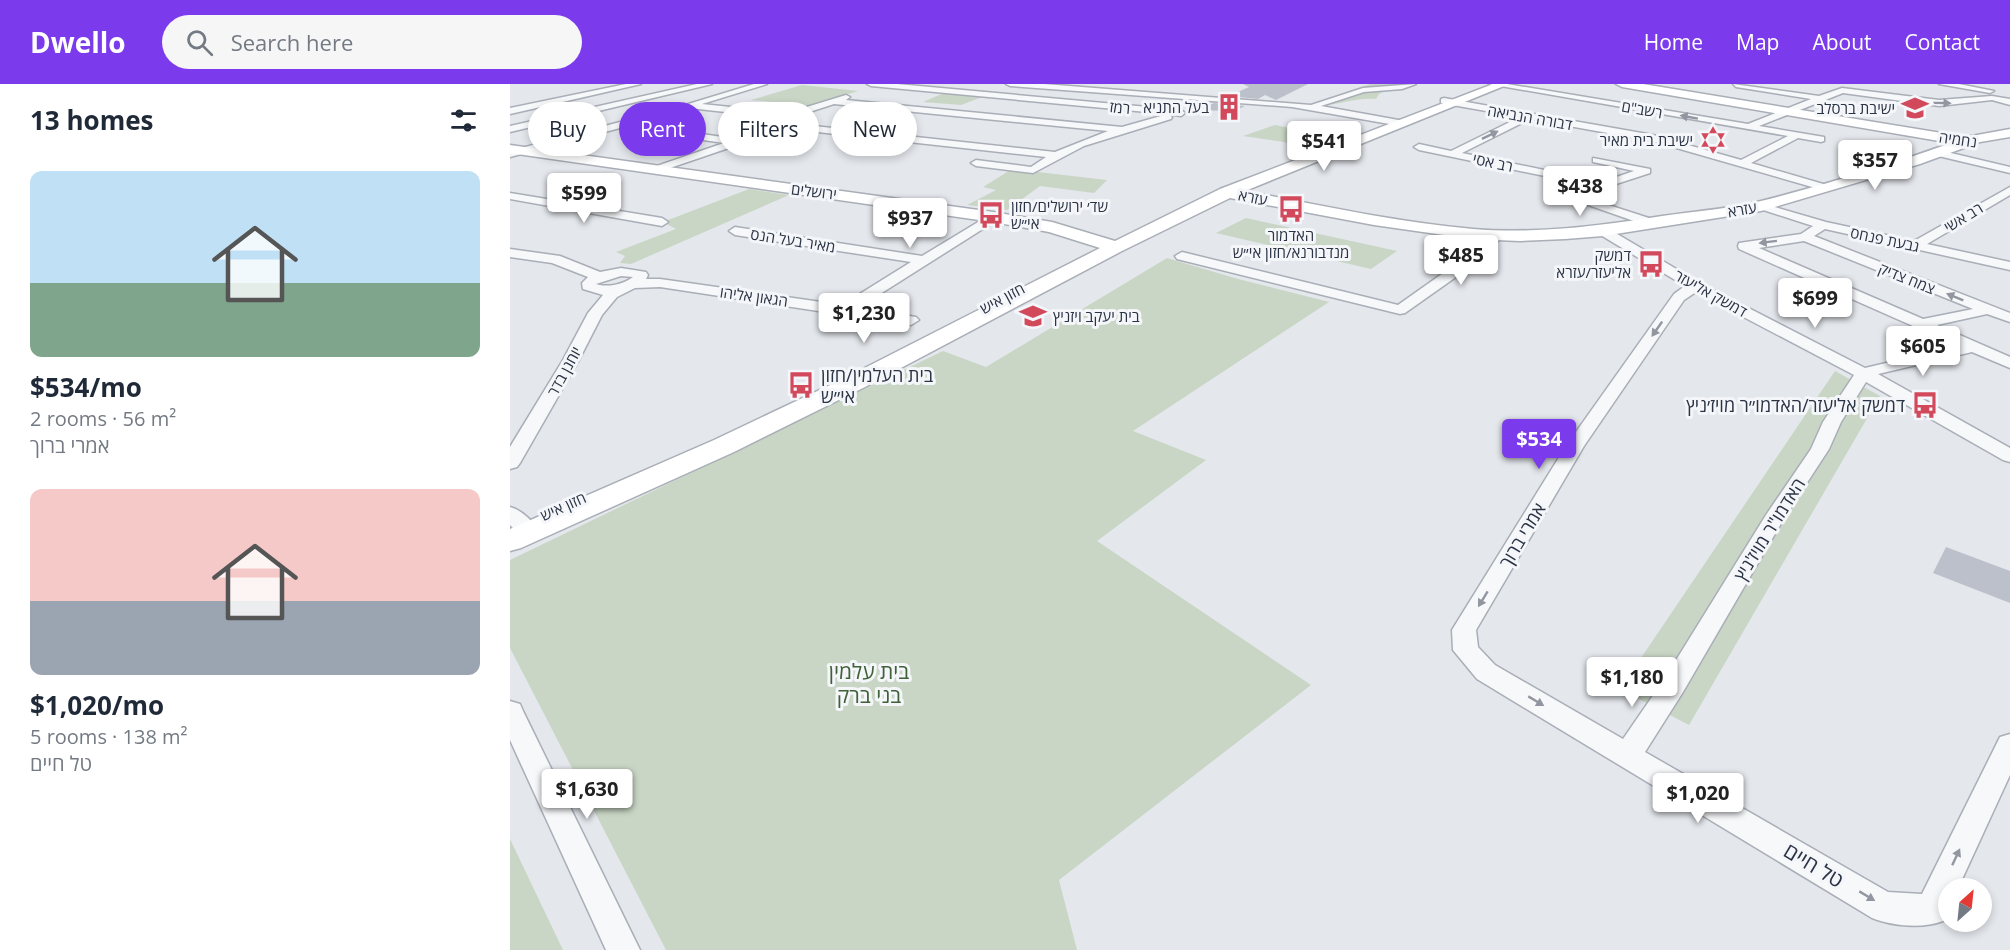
<!DOCTYPE html>
<meta charset="utf-8">
<style>
:root{--surface:#fff;--page:#f6f6f7;--text:#1f2937;--muted:#747a83;--accent:#7c3aed}
body{margin:0;font-family:"Open Sans","Noto Sans Hebrew",sans-serif;background:var(--page);color:var(--text);height:100vh;display:flex;flex-direction:column;font-size:22px;white-space:nowrap}
*{box-sizing:border-box;margin:0}
p{font-size:20px;color:var(--muted)}
.icon{flex:none;width:33px;height:33px;fill:none;stroke:currentColor;stroke-width:2;stroke-linecap:round;stroke-linejoin:round}
.map{position:relative;flex:1;overflow:hidden}
.details{display:flex;flex-direction:column;background:var(--surface);width:510px}
.details>*{flex:none}
.top-card{position:absolute;left:18px;top:18px;width:570px;height:54px;display:flex;gap:12px}
.needle{width:39px;rotate:27deg}
.tools{position:absolute;left:1428px;top:794px;display:grid;gap:12px}
.tools a{display:grid;place-items:center;width:54px;height:54px;border-radius:50%;background:var(--surface);box-shadow:0 3px 9px #0003;font-size:30px}
.price{position:absolute;translate:-50% -51px;padding:0 14px;border-radius:6px;background:#fff;color:#222;font-size:20px;line-height:39px;filter:drop-shadow(0 2px 3px #0008)}
.price::after{content:'';position:absolute;left:50%;top:36px;width:18px;height:14px;margin-left:-9px;background:inherit;clip-path:polygon(0 0,100% 0,50% 100%)}
.price.current{background:var(--accent);color:#fff}
ul{padding:0;list-style:none}
li{display:grid;align-content:center;gap:12px;height:318px;padding:0 30px}
li span{display:grid;place-items:center;height:186px;border-radius:12px;color:#555}
li>.icon{margin-inline-start:auto}
span .icon{width:108px;height:108px;fill:#fffc;stroke-width:1}
li b{font-size:26px}
h2{display:flex;justify-content:space-between;align-items:center;height:72px;padding:0 30px;font-size:26px}
.pill{padding:0 21px;border-radius:27px;background:var(--surface);box-shadow:0 3px 9px #0003;font-size:21px;line-height:54px}
.pill.current{background:var(--accent);color:#fff}
header{display:flex;align-items:center;gap:36px;box-sizing:border-box;height:84px;padding:0 30px;background:var(--accent);color:#fff}
header strong{font-size:28px}
nav{display:flex;gap:33px;margin-inline-start:auto;font-size:21px}
.search{width:420px;height:54px;background:var(--page);display:flex;align-items:center;gap:15px;box-sizing:border-box;padding:0 21px;border-radius:33px;color:var(--muted);font-size:22px}
main{display:flex;flex:1;min-height:0}
.map>svg:first-child{display:block}
.green{fill:#c9d6c5}
.building{fill:#bbc0ca}
.lines{fill:none;stroke-linecap:round;stroke-linejoin:round}
.street-casing{stroke:#a9aeb7;stroke-width:3}
.secondary-casing{stroke:#a9aeb7;stroke-width:3}
.street{fill:#f7f8fa;fill-rule:evenodd}
.secondary{fill:#fff;fill-rule:evenodd}
.oneway{fill:#9196a0}
.labels{text-anchor:middle;dominant-baseline:central;stroke-width:6;stroke-linejoin:round;paint-order:stroke}
.far-street-label{font-size:15px;fill:#2b3445;stroke:#f4f6f9}
.far-poi-label{font-size:15px;fill:#2b3445;stroke:#f4f6f9;text-anchor:end}
.poi-label{font-size:18px;fill:#2b3445;stroke:#f4f6f9;text-anchor:start}
.street-label{font-size:18px;fill:#2b3445;stroke:#f4f6f9}
.near-park-label{font-size:21px;fill:#3f6138;stroke:#f4f6f9}
.near-street-label{font-size:21px;fill:#2b3445;stroke:#f4f6f9}
</style>
<header>
<strong>Dwello</strong>
<div class="search"><svg class="icon" aria-label="search" viewBox="0 0 24 24"><circle cx="10" cy="10" r="6"/><path d="M15 15l6 6"/></svg>Search here</div>
<nav><a>Home</a><a>Map</a><a>About</a><a>Contact</a></nav>
</header>
<main>
<section class="details">
<h2>13 homes<svg class="icon" aria-label="filters" viewBox="0 0 24 24"><path d="M4 7h16M4 17h16"/><circle cx="9" cy="7" r="2"/><circle cx="15" cy="17" r="2"/></svg></h2>
<ul>
<li><span style="background:linear-gradient(#bfe0f5 60%,#7fa58c 0)"><svg class="icon" aria-label="home" viewBox="0 0 24 24"><path d="M3 11l9-7 9 7M6 9v11h12V9"/></svg></span><div><b>$534/mo</b><p>2 rooms · 56 m²</p><p>אמרי ברוך</p></div></li>
<li><span style="background:linear-gradient(#f6c9c9 60%,#9aa5b1 0)"><svg class="icon" aria-label="home" viewBox="0 0 24 24"><path d="M3 11l9-7 9 7M6 9v11h12V9"/></svg></span><div><b>$1,020/mo</b><p>5 rooms · 138 m²</p><p>טל חיים</p></div></li>
</ul>
</section>
<div class="map">
<svg width="1500" height="866" viewBox="0 0 1500 866">
<rect width="100%" height="100%" fill="#e4e7ec"/>
<path class="green" d="M860,0H891L869,10L866,15C844,13 825,23 803,21Z
M292,1L348,7L300,22L241,16Z
M434,9L472,13L451,21L413,18Z
M765,41L828,54L790,65L774,58L733,52Z
M502,85L597,96L584,109L530,102L497,126L457,121L486,106L473,103Z
M239,105L279,111L121,180L110,179L115,172L106,168L166,145L153,138Z
M736,134L887,167L861,185L706,149Z
M657,174L728,195L819,218L623,347L696,376L587,457L801,601L549,796L567,866H156L0,564V476L433,267L476,283Z
M1325,287L1370,312L1179,641L1110,605Z
M0,755L53,866H0Z"/>
<path class="building" d="M733,0H798L766,16L755,11L748,15L719,12L739,3Z
M704,19L735,22L727,26L687,27Z
M1436,463L1500,487V519L1423,489Z"/>
<g class="lines">
<defs>
<path id="street" d="M116,0H131L0,30V24Z
M187,0H202L0,48V42Z
M244,0H257L192,20L277,29L336,11L340,13L336,16L612,43L658,30L361,2L357,0H387L671,26L675,29L671,32L658,30L662,33L661,35L574,62L523,89L466,82L461,79L466,76L521,83L536,73L271,44L266,48L145,89L140,86L141,84L214,59L110,44L0,73V67L110,38L226,55L260,44L271,34L179,24L175,21ZM324,20L598,47L545,68L276,39L281,34Z
M496,0H534L801,21L853,4L906,0L892,5L854,8L811,22L894,37L896,39L891,42L782,23L500,2Z
M979,0H997L1238,40L1301,15L1226,3L1223,0L1309,12L1332,4L1429,16L1482,12L1500,15V21L1482,16L1429,22L1333,9L1249,42L1314,53V57L1311,58L1288,54L1241,79L1320,102L1322,104L1316,107L1142,57L1020,35L952,69L1092,98L1124,87L1083,78V74L1140,85V89L1097,103L1077,114L1145,136V142L1141,143L1061,115L1083,102L909,66L904,63L909,60L941,67L1010,33L931,19V15L934,14L1143,51L1231,76L1278,52Z
M1429,0H1449L1484,7L1480,9Z
M1424,65L1500,83V89L1420,70L1419,68Z
M1500,103V111L1417,160L1500,178V186L1315,145L1304,152L1500,229V238L1477,230L1427,241L1500,273V284L1462,268L1368,290L1500,364V378L1493,376L1356,298L1331,338L1319,365L1276,431L1173,608L1135,668L1378,808L1412,810L1490,653L1500,650V691L1448,804H1438V824L1433,837C1413,845 1382,842 1362,834L967,595L943,566L942,546L1056,362L1164,210L1175,202L1089,150L1087,147L1089,144H1097L1190,199L1355,284L1448,262L1229,165L1228,162L1229,159L1291,150L1303,142L1247,124V120L1251,119L1316,138L1404,157ZM1294,157L1463,225L1413,235L1249,164ZM1186,208L1344,291L1313,338L1301,365L1256,431L1155,594L1113,655L985,581L968,563L966,546L1074,362L1174,216Z
M0,109L152,134L158,138L152,142L0,115Z
M483,129L487,130V136L348,224L406,233L409,236L401,241L150,203L125,204L107,213L92,231L69,276L10,379L7,383L0,385V363L53,276L78,229L93,211L73,205L72,199L78,193L42,179L0,173V165L50,172L90,188L111,184L136,188L138,191L136,195H150L332,221L401,178L225,151L219,147L225,143L412,172ZM111,192L123,193C114,200 98,204 86,200Z
M986,147L992,151L980,169L895,229L890,230L667,175L665,172L672,168L888,221L970,163L982,148Z
M0,423C12,426 23,438 30,448L27,453C13,456 9,450 0,441Z
M0,617L10,620L13,627L130,866H96L0,656Z"/>
<path id="secondary" d="M983,0H999L735,107C810,121 886,138 963,145C1026,150 1089,142 1152,132C1185,127 1219,125 1251,117C1315,101 1379,81 1441,59L1112,3L1106,0H1133L1456,53L1500,45V53L1470,58L1410,80L1251,127L1093,152L1055,155L1010,157L962,155L864,141L720,114L612,167L355,303L224,368L11,464L0,467V445L204,356L337,293L590,164L539,148L483,138L0,69V61L483,128L542,138L605,157L710,105Z"/>
</defs>
<use href="#street" class="street-casing"/>
<use href="#secondary" class="secondary-casing"/>
<use href="#street" class="street"/>
<use href="#secondary" class="secondary"/>
</g>
<defs><path id="oneway-solid" d="M-6-.8H1V-3.2L6.5 0L1 3.2V.8H-6Z" transform="scale(1.5)"/></defs>
<g class="oneway">
<use href="#oneway-solid" transform="translate(1432 19) rotate(1)"/>
<use href="#oneway-solid" transform="translate(1179 33) rotate(-170)"/>
<use href="#oneway-solid" transform="translate(980 51) rotate(-26)"/>
<use href="#oneway-solid" transform="translate(1258 158) rotate(173)"/>
<use href="#oneway-solid" transform="translate(1445 213) rotate(-158)"/>
<use href="#oneway-solid" transform="translate(1147 245) rotate(125)"/>
<use href="#oneway-solid" transform="translate(973 515) rotate(121)"/>
<use href="#oneway-solid" transform="translate(1026 617) rotate(31)"/>
<use href="#oneway-solid" transform="translate(1446 773) rotate(-65)"/>
<use href="#oneway-solid" transform="translate(1357 812) rotate(31)"/>
</g>
<defs>
<symbol id="building-bare" viewBox="-9 -9 18 18"><path d="M-4-6H4V6H1V3H-1V6H-4ZM-2.5-4.3h1.7v1.8h-1.7ZM.8-4.3h1.7v1.8H.8ZM-2.5-1h1.7V.8h-1.7ZM.8-1h1.7V.8H.8Z" fill="#d1495b" stroke="#f4f6f9" stroke-width="2.5" paint-order="stroke"/></symbol>
<symbol id="school-bare" viewBox="-9 -9 18 18"><path d="M0-5L7-2L0 1L-7-2ZM-4 1L0 2.5L4 1V4Q0 6-4 4Z" fill="#d1495b" stroke="#f4f6f9" stroke-width="2.5" paint-order="stroke"/></symbol>
<symbol id="synagogue-bare" viewBox="-9 -9 18 18"><path d="M0-6.5L5.6 3.2H-5.6ZM0 6.5L5.6-3.2H-5.6Z" fill="#d1495b" stroke="#f4f6f9" stroke-width="2.5" paint-order="stroke"/></symbol>
<symbol id="bus-bare" viewBox="-9 -9 18 18"><path d="M-5-6H5V4H4V6H2V4H-2V6H-4V4H-5ZM-3.5-4V0h7V-4ZM-3.5 1.2v1.5H-2V1.2ZM2 1.2v1.5H3.5V1.2Z" fill="#d1495b" stroke="#f4f6f9" stroke-width="2.5" paint-order="stroke"/></symbol>
</defs>
<g fill-rule="evenodd">
<use href="#building-bare" x="700" y="4" width="38" height="38"/>
<use href="#school-bare" x="1386" y="5" width="38" height="38"/>
<use href="#synagogue-bare" x="1184" y="37" width="38" height="38"/>
<use href="#bus-bare" x="762" y="106" width="38" height="38"/>
<use href="#bus-bare" x="462" y="112" width="38" height="38"/>
<use href="#bus-bare" x="1122" y="161" width="38" height="38"/>
<use href="#school-bare" x="504" y="213" width="38" height="38"/>
<use href="#bus-bare" x="272" y="282" width="38" height="38"/>
<use href="#bus-bare" x="1396" y="302" width="38" height="38"/>
</g>
<g class="labels">
<g class="far-street-label">
<text transform="translate(610 23) rotate(5)">רמז</text>
<text transform="translate(1132 25) rotate(10)">רשב"ם</text>
<text transform="translate(1020 33) rotate(10)">דבורה הנביאה</text>
<text transform="translate(1448 55) rotate(8)">נחמיה</text>
<text transform="translate(983 78) rotate(12)">רב אסי</text>
<text transform="translate(304 107) rotate(7)">ירושלים</text>
<text transform="translate(743 113) rotate(11)">עזרא</text>
<text transform="translate(1232 125) rotate(-10)">עזרא</text>
<text transform="translate(1453 133) rotate(-31)">רב אשי</text>
<text transform="translate(1375 155) rotate(12)">גבעת פנחס</text>
<text transform="translate(283 156) rotate(9)">מאיר בעל הנס</text>
<text transform="translate(1397 194) rotate(22)">צמח צדיק</text>
<text transform="translate(1201 209) rotate(29)">דמשק אליעזר</text>
<text transform="translate(244 212) rotate(8)">הגאון אליהו</text>
<text transform="translate(492 214) rotate(-28)">חזון איש</text>
<text transform="translate(54 287) rotate(-61)">יוחנן בדר</text>
<text transform="translate(53 422) rotate(-24)">חזון איש</text>
</g>
<g class="far-poi-label">
<text x="699" y="23">בעל התניא</text>
<text x="1385" y="24">ישיבת ברסלב</text>
<text x="1183" y="56">ישיבת בית מאיר</text>
<text x="501" y="122" text-anchor="start">שד׳ ירושלים/חזון<tspan x="501" dy="17">אי״ש</tspan></text>
<text x="781" y="151" text-anchor="middle">האדמור<tspan x="781" dy="17">מנדבורנא/חזון אי״ש</tspan></text>
<text x="1121" y="171">דמשק<tspan x="1121" dy="17">אליעזר/עזרא</tspan></text>
<text x="543" y="232" text-anchor="start">בית יעקב ויזניץ</text>
</g>
<g class="poi-label">
<text x="311" y="291">בית העלמין/חזון<tspan x="311" dy="21">אי״ש</tspan></text>
<text x="1395" y="321" text-anchor="end">דמשק אליעזר/האדמו״ר מויז׳ניץ</text>
</g>
<g class="street-label">
<text transform="translate(1259 445) rotate(-58)">האדמו"ר מויז'ניץ</text>
<text transform="translate(1012 451) rotate(-59)">אמרי ברוך</text>
</g>
<g class="near-park-label">
<text x="359" y="587">בית עלמין<tspan x="359" dy="24">בני ברק</tspan></text>
</g>
<g class="near-street-label">
<text transform="translate(1304 781) rotate(31)">טל חיים</text>
</g>
</g>
</svg>
<div class="tools">
<a><svg class="needle" viewBox="-14 -14 28 28"><path d="M0-13l5 13h-10z" fill="#e53935"/><path d="M0 13l5-13h-10z" fill="#747a83"/></svg></a>
</div>
<b class="price" style="left:814px;top:88px">$541</b>
<b class="price" style="left:1365px;top:107px">$357</b>
<b class="price" style="left:1070px;top:133px">$438</b>
<b class="price" style="left:74px;top:140px">$599</b>
<b class="price" style="left:400px;top:165px">$937</b>
<b class="price" style="left:951px;top:202px">$485</b>
<b class="price" style="left:1305px;top:245px">$699</b>
<b class="price" style="left:354px;top:260px">$1,230</b>
<b class="price" style="left:1413px;top:293px">$605</b>
<b class="price current" style="left:1029px;top:386px">$534</b>
<b class="price" style="left:1122px;top:624px">$1,180</b>
<b class="price" style="left:77px;top:736px">$1,630</b>
<b class="price" style="left:1188px;top:740px">$1,020</b>
<div class="top-card">
<a class="pill">Buy</a>
<a class="pill current">Rent</a>
<a class="pill">Filters</a>
<a class="pill">New</a>
</div>
</div>
</main>
